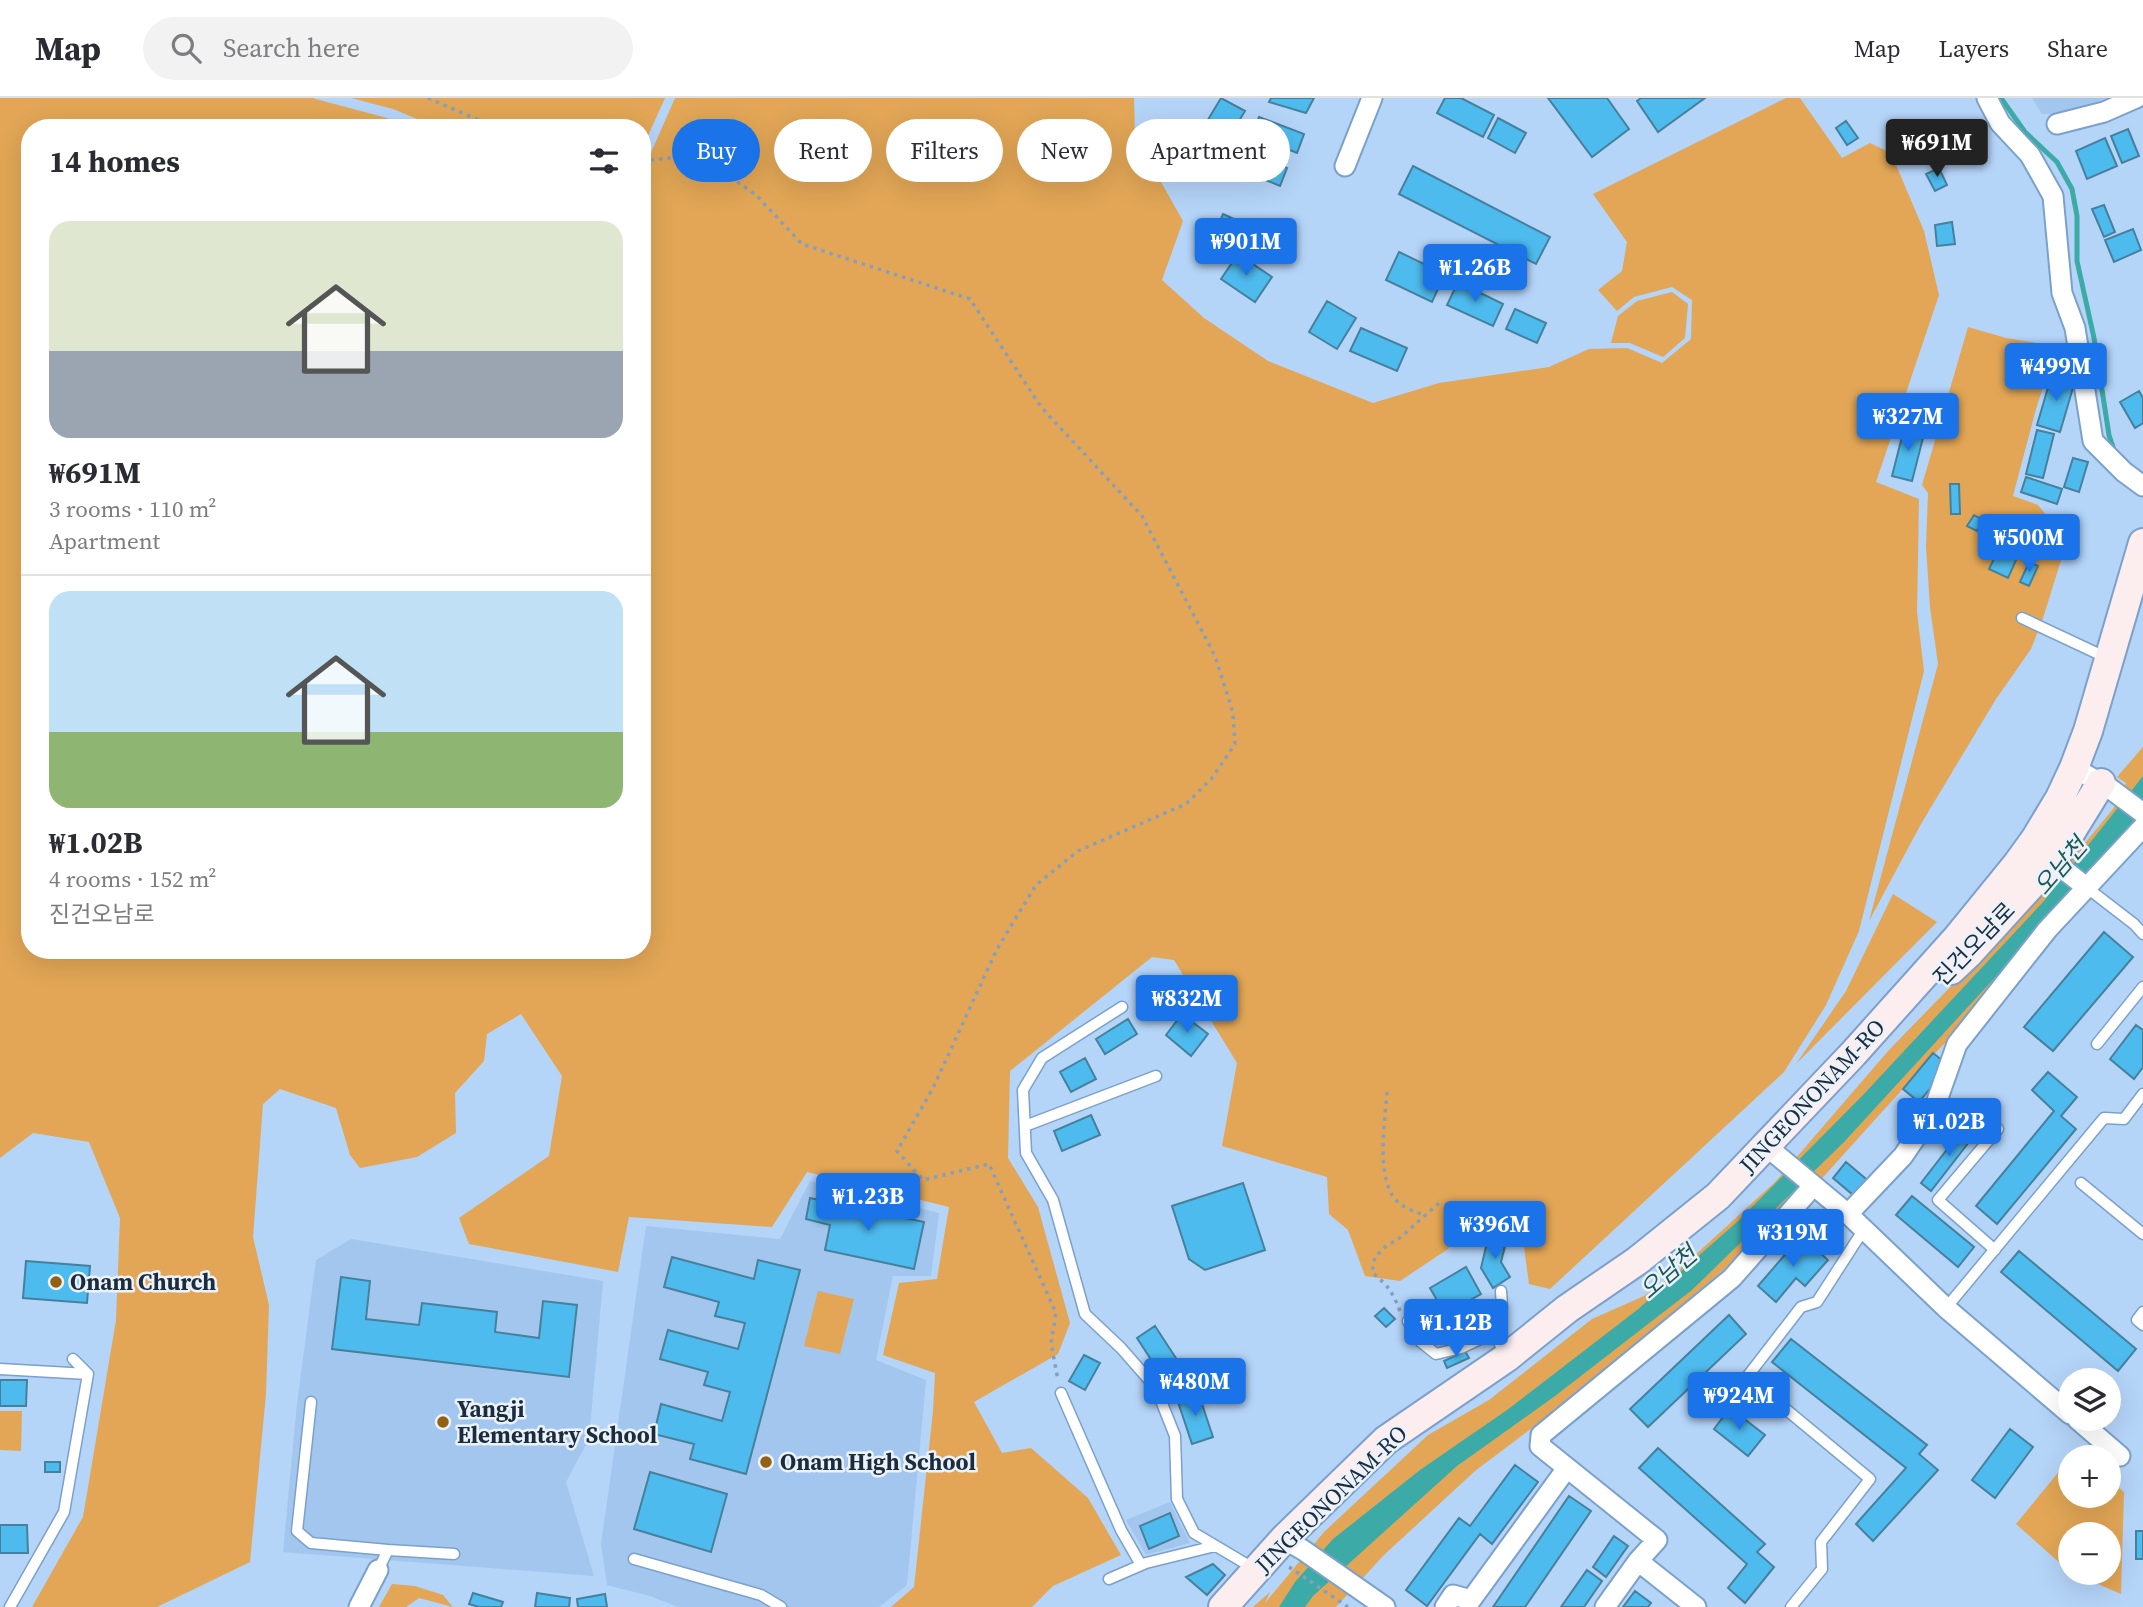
<!DOCTYPE html>
<meta charset="utf-8">
<style>
:root{--surface:#fff;--page:#f2f2f3;--text:#2b2b33;--muted:#7c7c81;--line:#e1e1e2;--accent:#1a73e8}
body{margin:0;font-family:"Source Serif 4","Noto Sans KR",serif;background:var(--page);color:var(--text);height:100vh;display:flex;flex-direction:column;font-size:26px;white-space:nowrap}
*{box-sizing:border-box;margin:0}
p{font-size:23px;color:var(--muted)}
.icon{flex:none;width:38px;height:38px;fill:none;stroke:currentColor;stroke-width:2;stroke-linecap:round;stroke-linejoin:round}
.map{position:relative;flex:1;overflow:hidden}
.details{position:absolute;left:21px;top:21px;width:630px;height:840px;display:flex;flex-direction:column;background:var(--surface);border-radius:28px;box-shadow:0 7px 28px #0002}
.details>*{flex:none}
.hud{position:absolute;left:672px;top:21px;width:665px;height:63px;display:flex;gap:14px}
.fabs{position:absolute;left:2058px;top:1270px;display:grid;gap:14px}
.fabs a{display:grid;place-items:center;width:63px;height:63px;border-radius:50%;background:var(--surface);box-shadow:0 7px 28px #0002;font-size:35px}
.price{position:absolute;translate:-50% -60px;padding:0 16px;border-radius:7px;background:var(--accent);color:#fff;font-size:23px;line-height:46px;filter:drop-shadow(0 2px 4px #0008)}
.price::after{content:'';position:absolute;left:50%;top:42px;width:21px;height:16px;margin-left:-10px;background:inherit;clip-path:polygon(0 0,100% 0,50% 100%)}
.price.active{background:#222;color:#fff}
ul{padding:0;list-style:none}
li{display:grid;align-content:center;gap:14px;height:371px;padding:0 28px}
li+li{border-top:2px solid var(--line)}
li span{display:grid;place-items:center;height:217px;border-radius:21px;color:#555}
li>.icon{margin-inline-start:auto}
span .icon{width:126px;height:126px;fill:#fffc;stroke-width:1}
li b{font-size:30px}
h2{display:flex;justify-content:space-between;align-items:center;height:84px;padding:0 28px;font-size:30px}
.chip{padding:0 24px;border-radius:32px;background:var(--surface);box-shadow:0 7px 28px #0002;font-size:24px;line-height:63px}
.chip.active{background:var(--accent);color:#fff}
header{display:flex;align-items:center;gap:42px;box-sizing:border-box;height:98px;padding:0 35px;background:var(--surface);border-bottom:2px solid var(--line)}
header strong{font-size:33px}
nav{display:flex;gap:38px;margin-inline-start:auto;font-size:24px}
.search{width:490px;height:63px;background:var(--page);display:flex;align-items:center;gap:18px;box-sizing:border-box;padding:0 24px;border-radius:38px;color:var(--muted);font-size:26px}
.map>svg:first-child{display:block}
.built{fill:#a3c6ee}
.green{fill:#e2a656}
.water{fill:#3caba8}
.lines{fill:none;stroke-linecap:round;stroke-linejoin:round}
.stream{stroke:#3caba8;stroke-width:5}
.building{fill:#4ebbef;stroke:#46809d;stroke-width:2}
.lane-casing{stroke:#7ba1cb;stroke-width:13}
.street-casing{stroke:#7ba1cb;stroke-width:23}
.secondary-casing{stroke:#7ba1cb;stroke-width:32}
.path{stroke:#85a0be;stroke-width:3.5;stroke-dasharray:3.5 5;stroke-linecap:butt}
.lane{stroke:#fff;stroke-width:10}
.street{stroke:#fff;stroke-width:19}
.secondary{stroke:#fcedee;stroke-width:28}
.poi-dot{fill:#936112;stroke:#eaf2fb;stroke-width:2.5}
.labels{text-anchor:middle;dominant-baseline:central;stroke-width:5;stroke-linejoin:round;paint-order:stroke}
.street-label{font-size:23px;fill:#1d2c3d;stroke:#eaf2fb}
.poi-label{font-size:23px;font-weight:bold;fill:#1d2c3d;stroke:#eaf2fb;text-anchor:start}
.water-label{font-size:24px;font-style:italic;fill:#1b5856;stroke:#eaf2fb}
</style>
<header>
<strong>Map</strong>
<div class="search"><svg class="icon" aria-label="search" viewBox="0 0 24 24"><circle cx="10" cy="10" r="6"/><path d="M15 15l6 6"/></svg>Search here</div>
<nav><a>Map</a><a>Layers</a><a>Share</a></nav>
</header>
<div class="map">
<svg width="2143" height="1509" viewBox="0 0 2143 1509">
<rect width="100%" height="100%" fill="#b4d4f8"/>
<path class="built" d="M2032,0H2107L2060,16H2042Z
M810,1083L939,1115L931,1178H893L876,1262L926,1282L907,1487L879,1509H678L650,1498L607,1487L601,1446L646,1128L780,1141Z
M351,1141L603,1183L589,1341L566,1384L594,1478L283,1454L297,1306L316,1162Z
M1170,1404L1190,1445L1146,1457L1126,1422Z"/>
<path class="green" d="M0,0H312L387,20L411,30H30V852H642V62L650,57L675,0H1134L1135,38L1183,123L1162,182L1204,220L1268,263L1373,305L1439,285L1549,269L1589,251L1627,250L1662,265L1691,241L1692,202L1672,189L1634,199L1617,213L1598,192L1622,173L1627,144L1593,96L1786,0H1800L1842,60L1870,45L1891,55L1924,133L1939,197L1876,384L1919,401L1917,514L1924,573L1859,833L1826,907L1784,974L1550,1191L1529,1186L1522,1134L1513,1106L1476,1116L1448,1151L1400,1183L1365,1178L1348,1132L1329,1116L1327,1079L1222,1048L1237,965L1174,862L1152,859L1010,973L1008,1060L1038,1109L1070,1225L1058,1256L974,1304L1002,1355L1031,1350L1088,1400L1121,1457L1053,1488L1032,1509H891L914,1489L933,1313L935,1275L883,1257L899,1185L937,1181L949,1109L807,1074L772,1129L629,1119L618,1174L469,1146L459,1120L549,1058L562,978L521,916L487,936L484,963L455,995L456,1035L417,1059L360,1070L350,1057L336,1010L280,991L263,1006L253,1139L269,1207L266,1296L250,1464L157,1509H32L83,1419L116,1222L120,1120L89,1044L33,1035L0,1060Z
M351,0H665L642,51V30H439L393,11Z
M1672,194L1688,206L1685,240L1663,259L1630,245H1611L1618,218L1637,203Z
M1968,229L2006,240L2056,248L2036,311L2013,398L2038,407L2046,417L2073,424L2043,520L2031,551L1996,601L1921,726L1869,823L1938,566L1930,509L1926,449L1928,395L1922,387Z
M2143,649V738L2030,864L1937,953L1797,1108L1601,1278L1475,1373L1384,1457L1336,1509H1253L1270,1494L1265,1505L1324,1434L1428,1337L1489,1302L1592,1221L1644,1198L1680,1171L1776,1083L1889,952L2057,779L2113,711L2126,685L2117,679Z
M1893,796L1937,824L1796,966L1846,893Z
M818,1193L854,1201L840,1256L804,1248Z
M0,1313H22L21,1353L0,1352Z
M2070,1360V1398H2109V1382L2124,1394L2121,1496L2073,1475H2109V1437H2070V1474L2016,1426Z
M392,1486L415,1488L443,1497L453,1509L419,1500L406,1509H379Z"/>
<path class="water" d="M2143,678V713L2066,802L1844,1044L1692,1192L1555,1298L1457,1368L1313,1498L1305,1509H1279L1295,1484L1333,1441L1420,1372L1507,1312L1637,1212L1737,1124L1863,997L2043,804Z"/>
<g class="lines">
<path class="stream" d="M2001,0L2025,34L2057,64L2072,91L2077,118V163L2094,240L2109,337L2114,352"/>
</g>
<path class="building" d="M1221,0L1245,13L1208,74L1185,60Z
M1271,0H1314L1306,15L1269,4Z
M1445,0H1461L1494,17L1483,39L1437,15Z
M1548,0H1607L1629,31L1592,59Z
M1641,0H1705L1658,34L1637,3Z
M1259,19L1304,36L1297,55L1252,37Z
M1498,20L1526,35L1515,55L1488,40Z
M1846,23L1858,40L1847,47L1836,30Z
M2128,31L2139,58L2122,65L2111,38Z
M2105,40L2117,68L2087,81L2076,53Z
M1242,51L1287,70L1280,88L1235,69Z
M1413,68L1550,139L1536,166L1399,96Z
M1939,70L1947,87L1935,93L1926,76Z
M2104,107L2115,134L2104,139L2092,111Z
M1223,116L1245,126L1231,161L1208,151Z
M1952,124L1955,146L1937,148L1935,127Z
M2133,131L2141,152L2114,164L2105,142Z
M1399,154L1445,176L1432,204L1386,182Z
M1238,156L1272,179L1255,204L1221,181Z
M1458,184L1503,206L1493,228L1447,207Z
M1327,203L1356,220L1337,251L1309,234Z
M1515,211L1546,225L1537,245L1506,231Z
M1361,230L1407,250L1397,273L1350,253Z
M2052,276L2075,283L2060,334L2037,327Z
M2139,293L2143,300V325L2135,330L2120,304Z
M1905,327L1925,332L1912,383L1892,378Z
M2037,332L2054,336L2043,380L2026,376Z
M2073,360L2088,364L2079,394L2064,389Z
M2026,379L2062,391L2057,406L2021,394Z
M1950,386H1959L1960,416H1951Z
M1974,417L1983,422L1977,433L1967,428Z
M2008,432L2026,440L2008,480L1989,471Z
M2029,464L2038,468L2029,488L2020,484Z
M2104,834L2133,859L2053,953L2024,929Z
M1158,883L1182,900L1171,916L1146,900Z
M1182,916L1208,936L1191,958L1166,937Z
M1128,921L1137,936L1105,956L1096,941Z
M2136,927L2143,932V969L2134,981L2110,961Z
M1933,955L1949,968L1919,1004L1903,991Z
M1085,960L1096,981L1071,994L1060,974Z
M2048,974L2077,999L2061,1018L2076,1031L1997,1126L1976,1108L2054,1013L2032,992Z
M1091,1017L1100,1037L1062,1053L1054,1033Z
M1966,1027L1976,1035L1931,1093L1921,1085Z
M1846,1064L1872,1086L1859,1102L1833,1080Z
M1243,1085L1265,1152L1205,1172L1189,1161L1172,1108Z
M1912,1098L1974,1149L1958,1169L1896,1117Z
M810,1100L924,1124L914,1171L825,1152L830,1127L806,1121Z
M1489,1136L1507,1140L1501,1164L1510,1179L1493,1190L1481,1170Z
M1801,1138L1828,1162L1805,1188L1796,1180L1776,1204L1758,1188Z
M2019,1153L2136,1251L2118,1273L2001,1174Z
M672,1159L754,1181L758,1162L800,1172L746,1376L690,1361L694,1346L654,1336L661,1306L722,1323L730,1294L704,1287L708,1274L660,1261L668,1232L738,1251L745,1225L715,1218L719,1204L664,1189Z
M26,1163L90,1168L87,1205L23,1200Z
M1466,1169L1481,1196L1445,1216L1430,1190Z
M341,1179L370,1183L366,1221L419,1227L422,1205L497,1214L495,1234L539,1240L543,1203L577,1207L569,1279L332,1251Z
M1384,1210L1395,1221L1386,1229L1375,1218Z
M1729,1217L1746,1236L1648,1329L1630,1311Z
M1155,1228L1183,1271L1165,1283L1137,1240Z
M1791,1241L1927,1347L1919,1356L1938,1372L1873,1443L1856,1426L1906,1370L1772,1264Z
M1465,1253L1469,1260L1447,1270L1444,1263Z
M1084,1257L1100,1265L1085,1292L1069,1283Z
M0,1282H27L26,1308H0Z
M1198,1294L1213,1339L1192,1346L1177,1301Z
M1730,1310L1765,1337L1748,1358L1714,1331Z
M2010,1331L2033,1349L1995,1400L1972,1382Z
M1658,1350L1765,1446L1757,1454L1774,1469L1745,1505L1728,1490L1747,1466L1639,1370Z
M45,1364H60V1374H45Z
M1515,1367L1538,1384L1492,1446L1480,1436L1427,1508L1406,1492L1459,1420L1470,1428Z
M650,1374L727,1396L711,1454L634,1431Z
M1569,1398L1591,1413L1525,1509H1493Z
M1170,1415L1179,1438L1149,1451L1140,1428Z
M0,1427H27L28,1455H0Z
M2136,1433H2143V1461H2136Z
M1614,1438L1628,1448L1606,1479L1593,1469Z
M1213,1466L1225,1477L1207,1497L1186,1479Z
M1587,1472L1602,1483L1584,1509H1561Z
M1635,1493L1651,1505L1648,1509H1623Z
M473,1495L503,1504L501,1509H479L469,1506Z
M537,1495L570,1500L569,1509H535Z
M605,1496L607,1509H578L577,1501Z"/>
<g class="lines">
<defs>
<path id="lane" d="M2022,520L2105,559
M2086,789L2134,826L2143,836
M1122,909L1042,960L1023,992L1026,1055L1053,1102L1085,1216L1121,1250L1156,1290L1175,1338L1177,1401L1194,1435L1253,1470
M2097,946L2143,889
M1025,1028L1156,978
M2081,1085L2143,1136
M1995,1152L1938,1102L1998,1031
M1501,1193L1502,1209L1495,1234L1504,1256
M1946,1210L2104,1020L2124,1021L2143,996
M2143,1214L2137,1222L2143,1227
M1408,1223L1421,1244L1436,1256L1461,1250L1495,1234
M0,1271L88,1276
M1061,1295L1121,1432L1141,1467
M311,1304L297,1433L311,1445L388,1452L378,1472
M388,1452L454,1456
M634,1461L761,1497L781,1509
M1109,1481L1146,1465L1215,1448
M10,1509L64,1414L88,1276L73,1261
M1791,1509L1822,1471L1821,1444L1870,1381L1747,1279L1801,1209L1817,1204L1864,1131"/>
<path id="street" d="M1987,0L2000,25L2030,57L2053,98L2062,195L2075,230L2093,343L2124,374L2143,388
M2057,26L2104,14L2136,0
M1345,68L1372,0
M2074,670L2108,689L2143,715
M2053,763L2086,789
M1766,1048L1848,1116L1946,1210L2070,1316
M1848,1116L1903,1058L1933,1014L1957,946L2047,832L2143,729
M2077,1321L2120,1358
M1284,1441L1303,1452L1385,1509
M1638,1463L1696,1509
M359,1509L378,1472
M1445,1509L1453,1497L1471,1502L1567,1370
M1605,1509L1638,1463L1657,1442L1540,1348L1541,1337L1732,1180L1813,1088"/>
<path id="secondary" d="M1951,872L1969,855L2053,763L2101,685
M1223,1509L1284,1441L1386,1342L1506,1260L1567,1211L1637,1163L1718,1098L1853,956L1957,840L2018,765L2036,740L2060,700L2074,670L2088,633L2143,445"/>
</defs>
<use href="#lane" class="lane-casing"/>
<use href="#street" class="street-casing"/>
<use href="#secondary" class="secondary-casing"/>
<path class="path" d="M428,0L497,30
M642,63L687,58L722,73L756,97L802,146L970,201L1041,309L1142,418L1215,558L1233,615L1235,646L1212,680L1186,706L1078,753L1036,787L997,851L933,990L897,1053L923,1082L989,1066L1056,1215L1051,1245L1058,1282
M1387,994C1385,1023 1377,1071 1392,1097C1399,1108 1412,1113 1424,1117
M1400,1213C1392,1193 1389,1189 1372,1174L1375,1159L1385,1149L1401,1139L1439,1105
M1289,1469L1348,1509"/>
<use href="#lane" class="lane"/>
<use href="#street" class="street"/>
<use href="#secondary" class="secondary"/>
</g>
<g class="poi-dot">
<circle cx="56" cy="1184" r="7"/>
<circle cx="443" cy="1324" r="7"/>
<circle cx="766" cy="1364" r="7"/>
</g>
<g class="labels">
<g class="street-label">
<text transform="translate(1974 846) rotate(-46)">진건오남로</text>
<text transform="translate(1812 998) rotate(-47)">JINGEONONAM-RO</text>
<text transform="translate(1331 1401) rotate(-44)">JINGEONONAM-RO</text>
</g>
<g class="poi-label">
<text x="70" y="1184">Onam Church</text>
<text x="457" y="1311">Yangji<tspan x="457" dy="26">Elementary School</tspan></text>
<text x="780" y="1364">Onam High School</text>
</g>
<g class="water-label">
<text transform="translate(2060 768) rotate(-49)">오남천</text>
<text transform="translate(1668 1174) rotate(-41)">오남천</text>
</g>
</g>
</svg>
<div class="fabs">
<a><svg class="icon" aria-label="layers" viewBox="0 0 24 24"><path d="M12 4l9 5-9 5-9-5zM3 14l9 5 9-5"/></svg></a>
<a>+</a>
<a>−</a>
</div>
<b class="price active" style="left:1937px;top:81px">₩691M</b>
<b class="price" style="left:1246px;top:180px">₩901M</b>
<b class="price" style="left:1475px;top:206px">₩1.26B</b>
<b class="price" style="left:2056px;top:305px">₩499M</b>
<b class="price" style="left:1908px;top:355px">₩327M</b>
<b class="price" style="left:2029px;top:476px">₩500M</b>
<b class="price" style="left:1187px;top:937px">₩832M</b>
<b class="price" style="left:1949px;top:1060px">₩1.02B</b>
<b class="price" style="left:868px;top:1135px">₩1.23B</b>
<b class="price" style="left:1495px;top:1163px">₩396M</b>
<b class="price" style="left:1793px;top:1171px">₩319M</b>
<b class="price" style="left:1456px;top:1261px">₩1.12B</b>
<b class="price" style="left:1195px;top:1320px">₩480M</b>
<b class="price" style="left:1739px;top:1334px">₩924M</b>
<div class="hud">
<a class="chip active">Buy</a>
<a class="chip">Rent</a>
<a class="chip">Filters</a>
<a class="chip">New</a>
<a class="chip">Apartment</a>
</div>
<section class="details">
<h2>14 homes<svg class="icon" aria-label="filters" viewBox="0 0 24 24"><path d="M4 7h16M4 17h16"/><circle cx="9" cy="7" r="2"/><circle cx="15" cy="17" r="2"/></svg></h2>
<ul>
<li><span style="background:linear-gradient(#dfe7d0 60%,#9aa5b1 0)"><svg class="icon" aria-label="home" viewBox="0 0 24 24"><path d="M3 11l9-7 9 7M6 9v11h12V9"/></svg></span><div><b>₩691M</b><p>3 rooms · 110 m²</p><p>Apartment</p></div></li>
<li><span style="background:linear-gradient(#bfe0f5 65%,#8fb573 0)"><svg class="icon" aria-label="home" viewBox="0 0 24 24"><path d="M3 11l9-7 9 7M6 9v11h12V9"/></svg></span><div><b>₩1.02B</b><p>4 rooms · 152 m²</p><p>진건오남로</p></div></li>
</ul>
</section>
</div>
